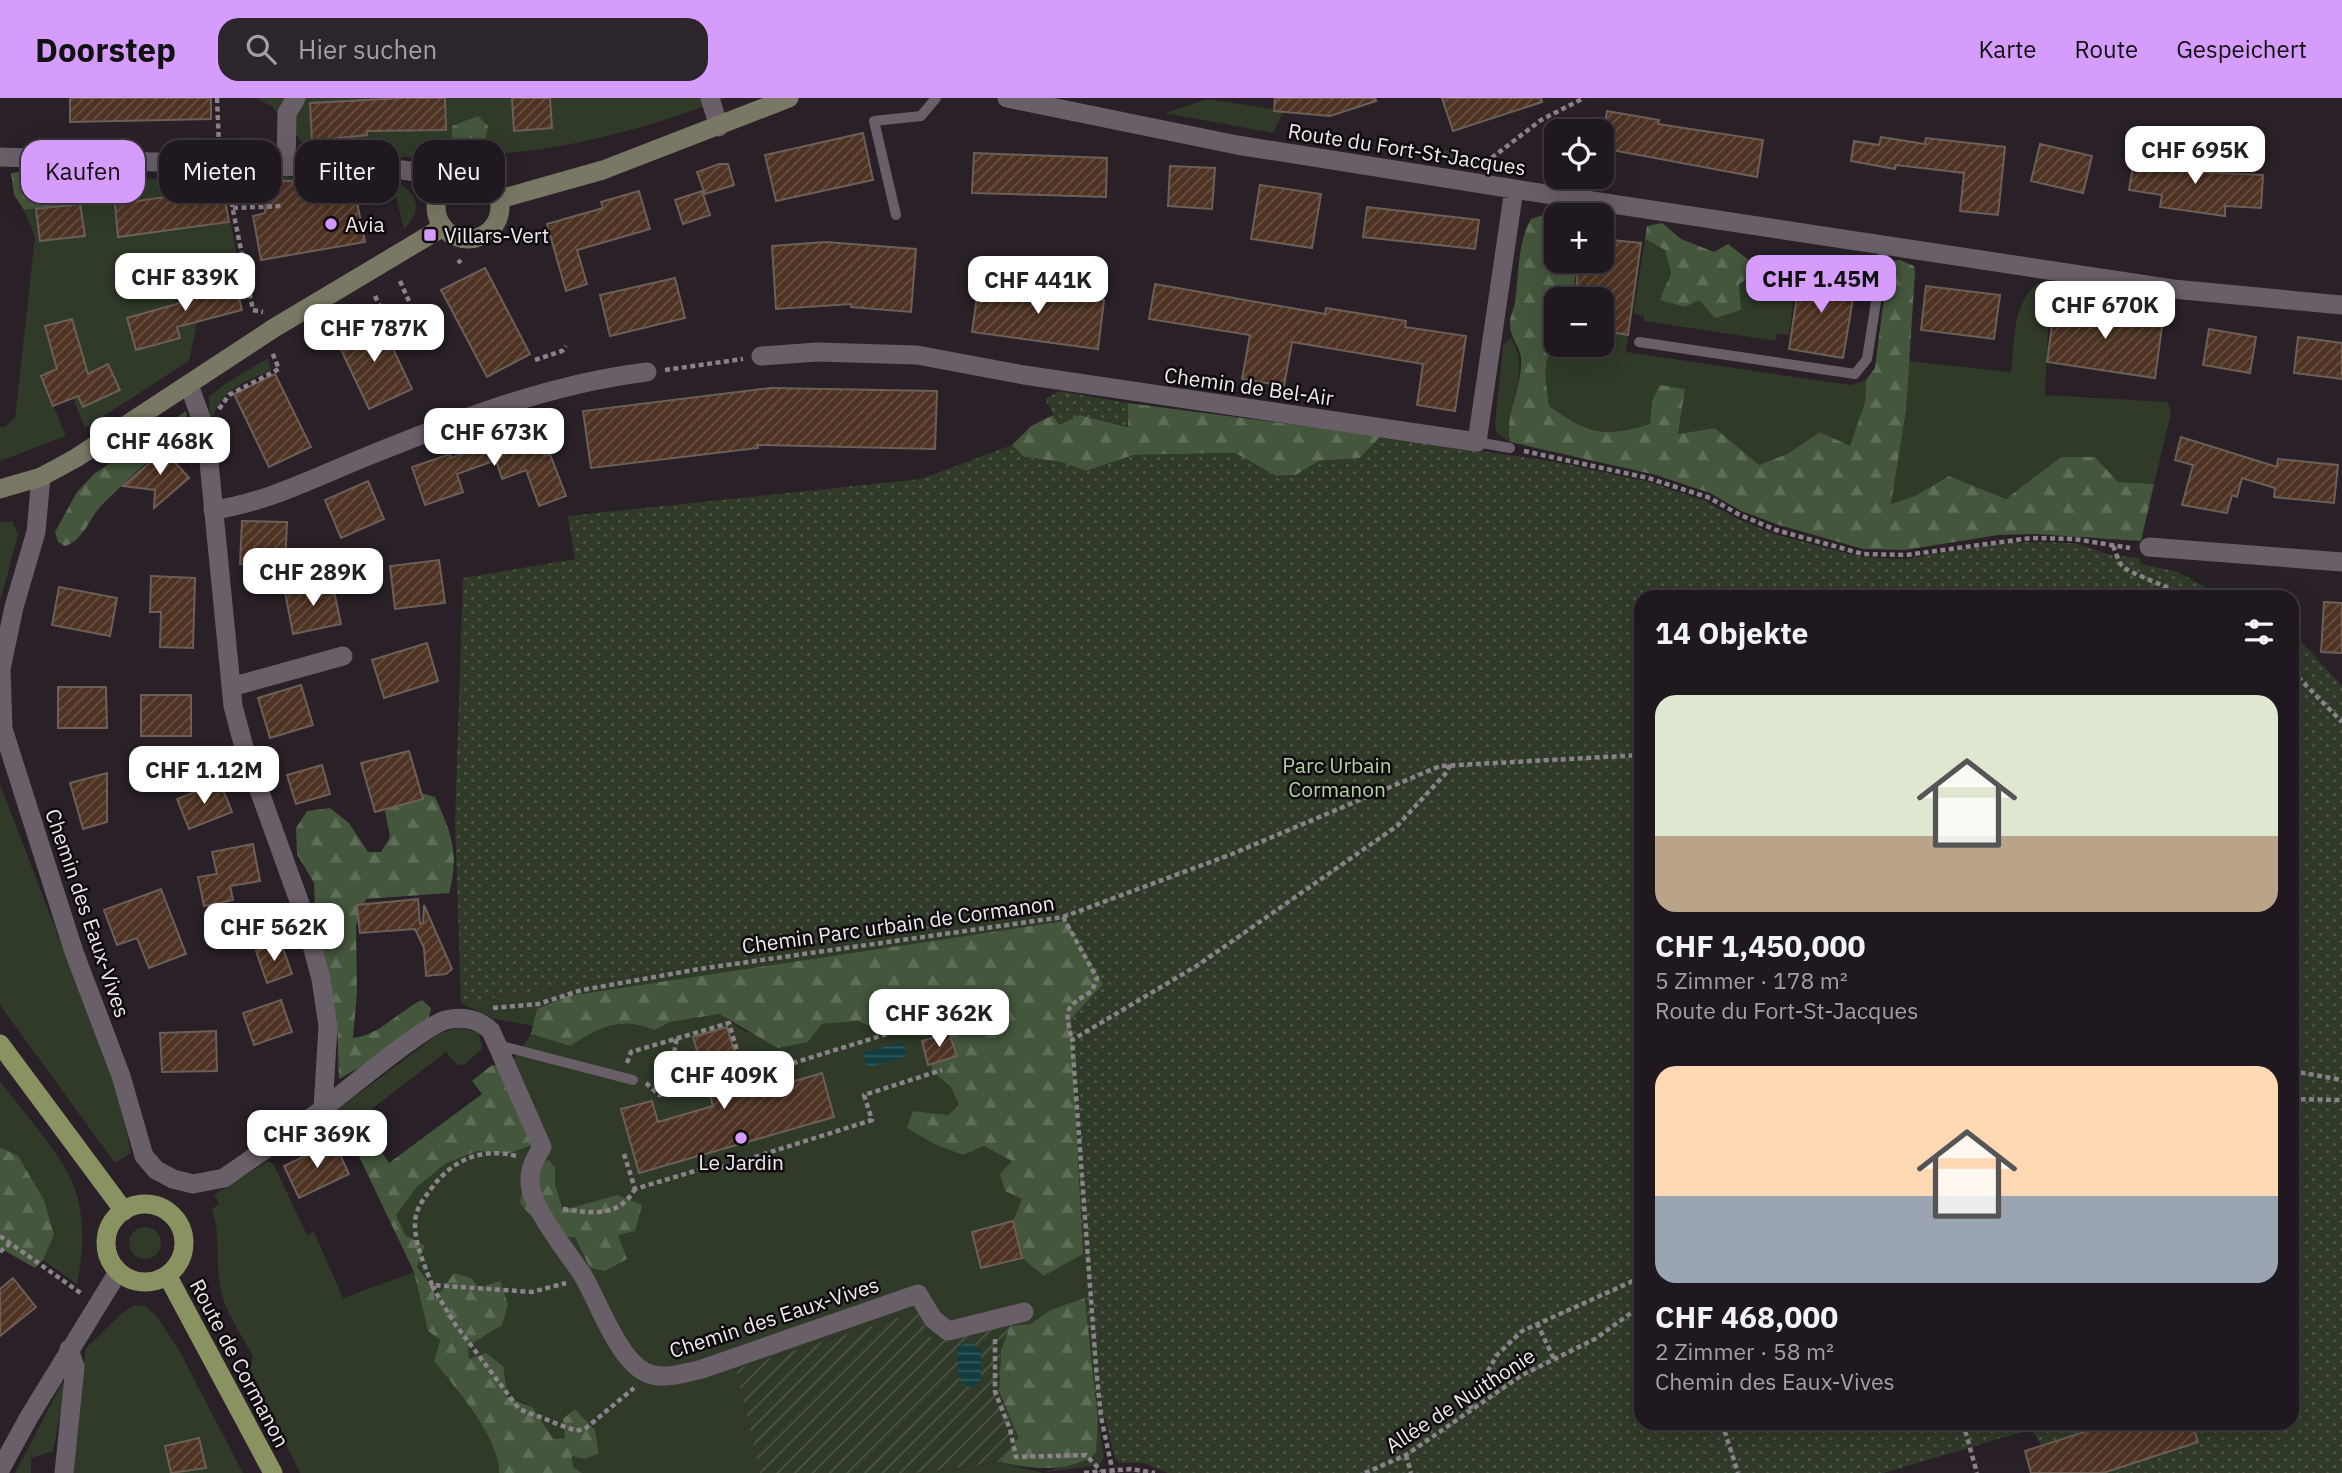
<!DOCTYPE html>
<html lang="de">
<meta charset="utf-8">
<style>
:root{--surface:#1f181e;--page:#2c252b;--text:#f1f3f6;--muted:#a1a0a4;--line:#3c373c;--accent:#d59cfb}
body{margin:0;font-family:"IBM Plex Sans",sans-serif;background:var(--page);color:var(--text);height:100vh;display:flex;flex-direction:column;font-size:26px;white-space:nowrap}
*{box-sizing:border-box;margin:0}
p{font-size:23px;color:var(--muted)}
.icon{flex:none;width:38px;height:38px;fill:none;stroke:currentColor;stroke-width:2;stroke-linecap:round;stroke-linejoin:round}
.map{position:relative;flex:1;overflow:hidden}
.details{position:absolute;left:1634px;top:492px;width:665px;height:840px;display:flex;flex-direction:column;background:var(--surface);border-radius:21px;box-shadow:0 7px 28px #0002,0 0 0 2px var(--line)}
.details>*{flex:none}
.banner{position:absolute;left:21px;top:42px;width:665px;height:63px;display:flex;gap:14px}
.fabs{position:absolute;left:1544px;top:21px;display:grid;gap:14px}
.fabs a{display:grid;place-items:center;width:70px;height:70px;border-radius:14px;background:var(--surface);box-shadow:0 7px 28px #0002,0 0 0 2px var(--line);font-size:35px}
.price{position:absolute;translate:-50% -60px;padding:0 16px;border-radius:14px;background:#fff;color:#222;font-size:23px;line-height:46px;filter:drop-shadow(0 2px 4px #0008)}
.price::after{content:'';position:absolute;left:50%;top:42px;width:21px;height:16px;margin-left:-10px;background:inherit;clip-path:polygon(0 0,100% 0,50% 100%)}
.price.current{background:var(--accent);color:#111}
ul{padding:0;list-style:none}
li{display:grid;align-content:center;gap:14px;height:371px;padding:0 21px}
li span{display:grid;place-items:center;height:217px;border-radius:21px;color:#555}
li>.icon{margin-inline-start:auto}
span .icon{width:126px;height:126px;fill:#fffc;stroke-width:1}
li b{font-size:30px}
h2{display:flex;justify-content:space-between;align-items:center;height:84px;padding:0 21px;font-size:30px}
.tag{padding:0 24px;border-radius:21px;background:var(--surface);box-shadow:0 7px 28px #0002,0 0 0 2px var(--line);font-size:24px;line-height:63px}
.tag.current{background:var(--accent);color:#111}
header{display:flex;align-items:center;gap:42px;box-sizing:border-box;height:98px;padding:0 35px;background:var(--accent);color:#111}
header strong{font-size:33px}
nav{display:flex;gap:38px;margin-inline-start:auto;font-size:24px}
.search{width:490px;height:63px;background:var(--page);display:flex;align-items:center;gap:18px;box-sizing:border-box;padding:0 24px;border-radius:21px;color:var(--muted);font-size:26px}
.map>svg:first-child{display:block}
.grass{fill:#2f3a29;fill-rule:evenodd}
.forest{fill:url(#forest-firs)}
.park{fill:url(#park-dots)}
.garden{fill:url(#garden-furrows)}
.water{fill:url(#water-rules)}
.building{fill:url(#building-hatch);stroke:#6c5f58;stroke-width:2}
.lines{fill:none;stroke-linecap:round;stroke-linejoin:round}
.path{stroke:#8b838a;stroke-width:4.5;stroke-dasharray:5 3.5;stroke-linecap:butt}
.service{stroke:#695f69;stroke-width:10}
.minor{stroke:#695f69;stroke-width:19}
.secondary{stroke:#797864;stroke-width:19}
.primary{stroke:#899260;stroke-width:19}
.poi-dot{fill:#d59cfb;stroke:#0f0b0f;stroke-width:2.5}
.labels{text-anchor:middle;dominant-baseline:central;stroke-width:5;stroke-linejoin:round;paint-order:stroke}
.street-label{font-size:21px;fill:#efe9ee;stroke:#0f0b0f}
.poi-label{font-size:21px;fill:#efe9ee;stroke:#0f0b0f;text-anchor:start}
.park-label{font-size:21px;fill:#b1d3a1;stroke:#0f0b0f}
</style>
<header>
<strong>Doorstep</strong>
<div class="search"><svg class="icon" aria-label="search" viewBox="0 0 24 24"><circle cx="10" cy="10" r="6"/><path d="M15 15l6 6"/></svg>Hier suchen</div>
<nav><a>Karte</a><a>Route</a><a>Gespeichert</a></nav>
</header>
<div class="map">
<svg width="2342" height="1375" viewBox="0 0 2342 1375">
<defs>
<pattern id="forest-firs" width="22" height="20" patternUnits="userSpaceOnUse" patternTransform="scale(1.75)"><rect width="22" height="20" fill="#44563c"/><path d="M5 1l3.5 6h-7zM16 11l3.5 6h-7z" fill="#5f6e58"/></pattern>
<pattern id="park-dots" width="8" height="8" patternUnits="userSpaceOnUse" patternTransform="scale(1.75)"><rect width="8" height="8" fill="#2f3a29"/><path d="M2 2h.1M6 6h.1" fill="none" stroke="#4d5648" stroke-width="1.8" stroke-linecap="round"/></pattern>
<pattern id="garden-furrows" width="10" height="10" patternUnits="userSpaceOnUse" patternTransform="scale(1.75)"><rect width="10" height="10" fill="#2f3a29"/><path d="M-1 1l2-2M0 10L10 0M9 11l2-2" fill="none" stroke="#4d5648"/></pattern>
<pattern id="water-rules" width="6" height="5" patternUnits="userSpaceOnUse" patternTransform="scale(1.75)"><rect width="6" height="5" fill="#113d41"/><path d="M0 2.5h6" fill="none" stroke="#34595d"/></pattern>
<pattern id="building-hatch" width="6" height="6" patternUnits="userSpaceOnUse" patternTransform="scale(1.75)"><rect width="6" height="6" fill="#4e3323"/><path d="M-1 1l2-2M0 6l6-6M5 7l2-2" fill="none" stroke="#685143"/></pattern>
</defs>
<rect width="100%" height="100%" fill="#292028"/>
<path class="grass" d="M254,0H726C647,31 567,52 483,57L487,28L452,45L456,58L402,59L309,53L272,8Z
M1208,1L1284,13L1273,35L1165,15Z
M1401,51L1460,53L1463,60L1479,63L1478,67L1401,55Z
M230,77L395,84C419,95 423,112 404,131L393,87L256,82L233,88Z
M112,81H191L211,92L224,90L241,179L242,212L197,224L189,263L85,330L61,270L41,278L66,338L0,363V329H5L15,320L35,139L24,112L110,101Z
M1645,141L1665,152L1671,175L1666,185L1699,202L1739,186L1751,178L1782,181L1781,165L1798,168L1789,237L1777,236L1776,243L1644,223V218L1633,216Z
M2038,185L2050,188L2045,297L2168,304L2171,315L2154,386L2118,384L2095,359L2028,387L2005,401L1949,378L1915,398L1891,406L1906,313L1908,263L2011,274C2015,242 2012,206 2038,185Z
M1601,232L1628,237L1626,254L1850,287L1866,282L1865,304L1850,349L1820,334L1787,356L1759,367L1715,330L1678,336L1685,291L1652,303L1650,326C1603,340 1590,336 1549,308C1541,247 1541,247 1601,247Z
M1511,240C1534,279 1502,305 1510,344L1497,335L1495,326L1503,247Z
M268,260L271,272C248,283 222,291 214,317L210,318L209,299L225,286Z
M0,424H13L18,437L0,504Z
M0,686L119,997L131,1055L115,1065L0,907Z
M1059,810L1071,822L567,898L538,911L534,928L494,921L461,905Z
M906,914L936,920C954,946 946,978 959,1007L948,1017L913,1013L936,1047L963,1057L984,1048L1013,1063L1044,1178L1083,1156L1085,1200L1050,1212L1031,1226L930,1239L919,1213L736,1271L760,1375H582L573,1369L572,1357L584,1361L599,1356L595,1332L581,1317H568L563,1321L565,1340L553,1341L525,1305L504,1297L469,1261L467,1248L499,1229L489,1187L479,1190L447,1188L434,1203V1192L417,1169L425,1149L405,1137L395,1117C415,1091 443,1055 479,1053C488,1053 498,1055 507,1056L509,968L531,936L570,948C601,929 618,918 655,932L670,924L719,916L746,934L808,944L822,926L858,923L876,931ZM555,1069V1086L563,1112L617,1097L618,1137L575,1138L524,1080Z
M458,929L479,935L482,951L465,966L457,967L446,954L360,1020L378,1049L356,1052L337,1012L437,937Z
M0,983C20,1010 56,1050 70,1079C86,1111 84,1152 77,1186L43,1162L54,1137L18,1058L0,1049Z
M268,1063L274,1067L307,1137L314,1134L343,1200L414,1174L428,1233L440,1242L434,1263C455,1289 500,1342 499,1375H300L250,1271L253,1258C241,1236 224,1212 220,1188C215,1161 221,1137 212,1111L219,1106L214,1097Z
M129 1145a16 16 0 1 1 32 0a16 16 0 1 1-32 0Z
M135,1207L146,1209L156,1217L179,1252L243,1375H67L86,1250L122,1215Z
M62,1285L66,1287L53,1353L31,1360V1375H15Z
M1098,1321L1104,1359L1100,1367L1041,1375H915L1001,1364L1043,1375L1096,1355Z"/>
<path class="forest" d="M478,18L488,28L483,57L456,58L452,45V28Z
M21,74L81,76L112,81L110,101L24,112L14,97L11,75Z
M1562,111L1573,113L1575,117H1556V163H1577L1573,201H1556L1557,247C1539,261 1547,288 1549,308C1589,336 1603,340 1650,326L1652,303L1660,287L1685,291L1678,336L1715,330L1759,367L1787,356L1820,334L1850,348L1865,304L1866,282L1875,270L1887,176L1891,163L1900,162L1914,168L1915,175L1906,313L1891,406L1915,398L1949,378L2006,401L2061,359H2095L2118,384L2154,386L2141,443L2034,436L1998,437L1905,452L1863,451L1779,427L1741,413L1710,395L1656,377L1510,344C1504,314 1523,290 1521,260C1520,248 1509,239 1510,225C1510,218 1514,211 1515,204C1519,176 1517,146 1531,121Z
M1662,125L1681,141L1714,154L1728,146L1750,163L1781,165L1782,181L1751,178L1739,186L1741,212L1715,220L1699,202L1685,209L1660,202L1671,175L1665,152L1645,141L1647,128Z
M1128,305L1381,338L1360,360L1319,363L1296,377L1276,378L1235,355L1134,357L1086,373L1061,364L1024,359L1012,347L1031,328L1053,317L1059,326L1080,317L1127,329Z
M186,313L188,331C157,353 128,381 101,408C89,421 83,443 65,448L58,444L55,434L77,394L94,376Z
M421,695L435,699C451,734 460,756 449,795L366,801L356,828L357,894L353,940C378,938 399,913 422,902L431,910L428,923L369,964L339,981L337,923L324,856L316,838L314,785L297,756L296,730L307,713L330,710L349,725L368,754H381L390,739L385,712L422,701Z
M1377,720L1083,1083V1156L1044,1178L1022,1160L1013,1123L1022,1101L1005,1093L1000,1076L1012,1063L984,1048L963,1057L936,1047L907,1030L913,1013L948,1017L959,1007L951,989L931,972L935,954L947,936L936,920L906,914L876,931L858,923L822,926L808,944L778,950L719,916L670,924L655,932C618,918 601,929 570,948L531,936L537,911L567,898L1071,822Z
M492,967L509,968L535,1046L507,1056L477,1053L446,1065L417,1089L396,1117L405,1137L425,1148L417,1169L434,1192L435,1202L454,1175L471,1180L479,1190L500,1183L508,1207L502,1227L468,1248L469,1261L486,1255L503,1268L506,1288L504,1297L533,1310L553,1341L565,1340L563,1321L575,1311L595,1332L599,1356L584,1361L572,1358L573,1369L582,1375H499C500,1341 455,1289 434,1263L440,1242L428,1233L414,1174L356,1052L378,1049L389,1065L482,996L472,983Z
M0,1049L18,1058L44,1102L54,1137L43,1162L35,1170L0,1150Z
M549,1062L555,1069V1086L563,1112L617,1097L642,1107L635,1133L618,1137L627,1161L605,1173L590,1170L575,1139C549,1140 536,1125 520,1105C523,1085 526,1068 549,1062Z
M1085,1200L1098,1321L1096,1355C1070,1375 1033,1372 1001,1364L1018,1339L999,1293L1001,1252L1010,1228L1031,1226L1050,1212Z"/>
<path class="park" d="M1060,293L1128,305V329L1080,317L1059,327L1045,301Z
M1381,338L1557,364L1649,384L1705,403L1738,421L1774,436L1862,459L1904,461L2002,445L2032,444L2075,445L2111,457L2139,460L2141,466L2178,474L2223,499H1642V1325H2292L2293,537L2299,541L2342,588V1375H2056L2032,1331L1884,1375H1168L1143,1365H1119L1114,1358L1105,1320L1098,1321L1085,1200L1071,921L1103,886L1059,810L461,905L455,725L463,480L575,461L568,418L921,381L1012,347L1024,359L1061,364L1086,373L1134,357L1235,355L1276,378L1296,377L1319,363L1360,360Z"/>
<path class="garden" d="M919,1213L930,1239L1010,1228L1001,1252L999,1293L1018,1340L1001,1364L915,1375H760L736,1271Z"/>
<path class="water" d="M903,944L907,958L868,970L863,955Z
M969,1244L981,1252V1281L972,1290L959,1283L957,1250Z"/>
<path class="building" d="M70,0H211V21L70,24Z
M404,0H445L446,32L367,33V37L312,43L310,5Z
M512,0H550L552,30L514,33Z
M1275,0H1375L1376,3L1330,18L1274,13Z
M1442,0H1541L1542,4L1453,33Z
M1607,13L1659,22L1658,26L1763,42L1757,79L1601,50Z
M863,35L873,82L776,103L765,57Z
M1881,39L1925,46L1926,40L2005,49L1998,117L1960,113L1964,75L1896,67L1895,71L1851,63L1854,43L1879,47Z
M2040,46L2092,58L2083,95L2031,83Z
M974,55L1107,60L1106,99L972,95Z
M2135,57L2163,62L2164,57L2186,61L2184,73L2263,77L2261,110L2225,108V118L2160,109L2162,97L2129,92Z
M719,66H728L734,87L705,96L697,74Z
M1170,68L1215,70L1212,111L1168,108Z
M267,82L309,84L308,103L355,94L365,144L261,162L253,118L265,115Z
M1260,87L1321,96L1312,150L1251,141Z
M223,91L229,124L118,139L115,106Z
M639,93L650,131L577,152L587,186L566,193L547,126L603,110L601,104Z
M702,93L710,117L683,126L675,102Z
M80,106L85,138L40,143L36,111Z
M1367,109L1479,122L1475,151L1363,139Z
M1601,141L1641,145L1628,237L1601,232V201H1575L1579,163H1601Z
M826,144L916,151L911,214L851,209V206L776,211L772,148Z
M485,170L530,256L487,279L441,192Z
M1801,172L1830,177L1829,184L1855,189L1843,260L1789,251Z
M233,177L242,212L177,229L180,240L136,252L127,220L191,202L187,190Z
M675,180L685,220L610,238L600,197Z
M979,185L1104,202L1098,251L972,234Z
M1155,186L1325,216L1326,210L1406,223L1405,229L1466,238L1455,313L1417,307L1423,266L1292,244L1284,288L1242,281L1250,237L1149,221Z
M1926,188L2000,197L1994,241L1921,232Z
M2055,206L2163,221L2155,280L2047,264Z
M72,221L88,276L108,266L120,292L83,309L78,298L53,308L41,278L57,271L45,228Z
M379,221L412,291L369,311L336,241Z
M2209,231L2256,239L2250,275L2203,267Z
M2298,239L2342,245V281L2294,275Z
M275,276L311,349L269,369L234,296Z
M771,290L937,293L935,351L757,347L758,350L591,370L583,313Z
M534,327L545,358L550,356L566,398L539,408L526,372L502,381L496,362L457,376L463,394L425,407L412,369L450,356L451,360Z
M2181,339L2277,369L2278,361L2338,367L2334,405L2274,399L2275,390L2242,380L2237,399L2232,397L2227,415L2182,407L2193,367L2175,362Z
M164,352L189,380L154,410L155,392L123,388Z
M368,383L384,421L341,440L325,402Z
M242,423L287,424L285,467L240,466Z
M439,462L445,505L395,511L390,468Z
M151,478L195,480L193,550L160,549L161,514H150Z
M332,484L341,526L293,536L285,494Z
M59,489L117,500L110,538L52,527Z
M2324,504L2342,505V555L2321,554Z
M427,545L438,583L384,600L372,562Z
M301,587L313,627L270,640L258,600Z
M58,589H106L107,630H58Z
M141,597H191V638H141Z
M409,653L423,701L375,714L361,665Z
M322,667L330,696L296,706L287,677Z
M107,675V724L83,731L70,685Z
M220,684L232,714L189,731L177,701Z
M253,746L260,783L230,788L233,802L204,808L198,779L217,776L212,754Z
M161,791L186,856L149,870L137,840L117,847L104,812Z
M418,801L420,826L423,825L424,807L452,871L446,876L426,878L424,850L415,831L360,835L357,807Z
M281,845L292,876L267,885L256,853Z
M281,902L292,934L254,947L243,915Z
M727,929L747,997L822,975L834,1019L639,1075L621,1011L652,1003L658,1024L713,1008L693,939Z
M216,933L217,973L162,974L160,935Z
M949,935L957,958L928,967L922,943Z
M334,1044L349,1076L299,1100L284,1068Z
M1013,1123L1022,1160L981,1170L972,1134Z
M13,1180L36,1209L0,1238V1191Z
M2112,1325H2192L2198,1344L2103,1375H2031L2025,1353Z
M199,1340L206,1370L171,1375L165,1348Z"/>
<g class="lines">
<path class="path" d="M217,0L219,48
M1485,65L1541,22L1584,0
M228,87L253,212L263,214
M233,110L282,108
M458,162L461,165
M400,183L419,226
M375,198L399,247L393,250
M535,262L562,253L566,248
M665,272L743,261
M219,311L229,297L279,271L272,254
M1524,353L1648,380L1710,400L1738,416L1776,432L1863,456L1906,457L2031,440L2074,441L2130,450
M2113,448C2116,454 2118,463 2122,468C2127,474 2174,491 2187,499
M2292,573L2342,624
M1063,819L1097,880L1092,893C1065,910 1064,909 1072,942
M493,910L538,906L582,892L699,871L1063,819L1232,756L1440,668L1642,657
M677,941C669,967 681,972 678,992
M627,965L631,954L729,925L745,980L932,922
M2292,973L2342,982
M646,985L659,997L702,985
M2292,1001L2342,1002
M624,1056L635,1091L715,1067L723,1069L872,1022L864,997L942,972
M516,1058C481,1049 452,1062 431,1091C423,1102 416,1110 415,1124C414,1145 425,1168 432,1187L532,1194L566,1185
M563,1111C593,1115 618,1120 635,1091
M0,1138L82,1196
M0,1154L9,1146
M432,1188L455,1226L519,1311L576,1333L586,1330L634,1290
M1537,1225L1554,1261
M995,1241V1294L1010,1331L1016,1359L1086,1357L1101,1373
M1471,1311L1470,1304L1497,1257L1522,1233L1642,1179
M1722,1325L1738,1375
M1963,1325L1977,1375
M1406,1357L1411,1375
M1084,1375L1131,1371L1155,1375
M1113,1375L1101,1319L1096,1269L1072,942L1198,867L1397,728L1447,674L1450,667
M1365,1375L1406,1357L1522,1277L1595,1241L1642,1207"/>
<path class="service" d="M896,117L874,23L921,18L936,0
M1639,244L1855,276L1867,261L1885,147
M1477,344L1510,350
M498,947L633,982"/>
<path class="minor" d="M710,0L719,29
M1007,0L1237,47L1514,91L2173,191L2342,207
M0,59L403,72L422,75L446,85
M286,69L287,15L296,0
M761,258L817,254L917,257L1024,277L1477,344L1514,91
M41,379L36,434L14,509L1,571L3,631L74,854L121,978L144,1058L156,1072L173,1081L193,1086L224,1080L323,1011L328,928L321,881L303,814L245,653L233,608L206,334L189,287
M213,412C265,405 314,380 363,360C454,323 548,286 647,274
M2149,449L2342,464
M231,589L343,558
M323,1011C346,993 423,928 446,922C462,918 479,921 491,933L542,1049C536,1059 529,1071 530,1084C530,1108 568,1155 582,1176C598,1202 617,1260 645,1274C662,1283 684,1275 702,1271L918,1196L933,1221L948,1233L1024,1214
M0,1372L29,1319L118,1174
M64,1375L75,1269L69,1251"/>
<path class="secondary" d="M436 109a32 32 0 1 1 64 0a32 32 0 1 1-64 0Z
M500,101L603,72L789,0
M0,391L41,379L76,360L274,230L443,129"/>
<path class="primary" d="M0,946L124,1113
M106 1145a39 39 0 1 1 78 0a39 39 0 1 1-78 0Z
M167,1177L273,1375"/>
</g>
<g class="poi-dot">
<circle cx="331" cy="126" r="7"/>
<rect x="423" y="130" width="14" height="14" rx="3.5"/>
<circle cx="741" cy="1040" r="7"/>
</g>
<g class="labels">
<g class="street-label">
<text transform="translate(1407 51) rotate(9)">Route du Fort-St-Jacques</text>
<text transform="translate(1249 288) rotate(8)">Chemin de Bel-Air</text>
<text transform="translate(88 815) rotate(71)">Chemin des Eaux-Vives</text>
<text transform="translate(898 826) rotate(-8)">Chemin Parc urbain de Cormanon</text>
<text transform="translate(774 1219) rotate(-18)">Chemin des Eaux-Vives</text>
<text transform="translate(240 1265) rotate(62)">Route de Cormanon</text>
<text transform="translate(1460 1302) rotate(-33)">Allée de Nuithonie</text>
</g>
<g class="poi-label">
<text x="345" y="126">Avia</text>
<text x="444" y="137">Villars-Vert</text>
<text x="741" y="1064" text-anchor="middle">Le Jardin</text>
</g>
<g class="park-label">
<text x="1337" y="667">Parc Urbain<tspan x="1337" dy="24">Cormanon</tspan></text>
</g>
</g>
</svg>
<div class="fabs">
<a><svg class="icon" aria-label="locate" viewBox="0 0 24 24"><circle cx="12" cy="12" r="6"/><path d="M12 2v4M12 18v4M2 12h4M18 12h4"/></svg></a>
<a>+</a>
<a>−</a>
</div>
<b class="price" style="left:2195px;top:88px">CHF 695K</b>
<b class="price" style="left:185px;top:215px">CHF 839K</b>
<b class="price current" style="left:1821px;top:217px">CHF 1.45M</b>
<b class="price" style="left:1038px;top:218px">CHF 441K</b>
<b class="price" style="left:2105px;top:243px">CHF 670K</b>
<b class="price" style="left:374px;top:266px">CHF 787K</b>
<b class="price" style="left:494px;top:370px">CHF 673K</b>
<b class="price" style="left:160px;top:379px">CHF 468K</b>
<b class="price" style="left:313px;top:510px">CHF 289K</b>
<b class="price" style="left:204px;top:708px">CHF 1.12M</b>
<b class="price" style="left:274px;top:865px">CHF 562K</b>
<b class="price" style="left:939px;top:951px">CHF 362K</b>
<b class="price" style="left:724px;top:1013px">CHF 409K</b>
<b class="price" style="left:317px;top:1072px">CHF 369K</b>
<div class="banner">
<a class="tag current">Kaufen</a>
<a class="tag">Mieten</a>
<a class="tag">Filter</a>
<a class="tag">Neu</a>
</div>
<section class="details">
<h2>14 Objekte<svg class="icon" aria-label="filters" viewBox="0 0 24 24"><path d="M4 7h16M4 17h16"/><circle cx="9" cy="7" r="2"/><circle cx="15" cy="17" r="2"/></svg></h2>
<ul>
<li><span style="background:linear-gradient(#dfe7d0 65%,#b9a48a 0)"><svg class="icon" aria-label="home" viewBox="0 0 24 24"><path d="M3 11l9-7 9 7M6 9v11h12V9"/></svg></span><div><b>CHF 1,450,000</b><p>5 Zimmer · 178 m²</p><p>Route du Fort-St-Jacques</p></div></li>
<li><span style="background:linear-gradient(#ffd9b3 60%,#9aa5b1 0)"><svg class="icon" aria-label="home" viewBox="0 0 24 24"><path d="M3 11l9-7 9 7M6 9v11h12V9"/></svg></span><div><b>CHF 468,000</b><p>2 Zimmer · 58 m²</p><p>Chemin des Eaux-Vives</p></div></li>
</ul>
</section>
</div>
